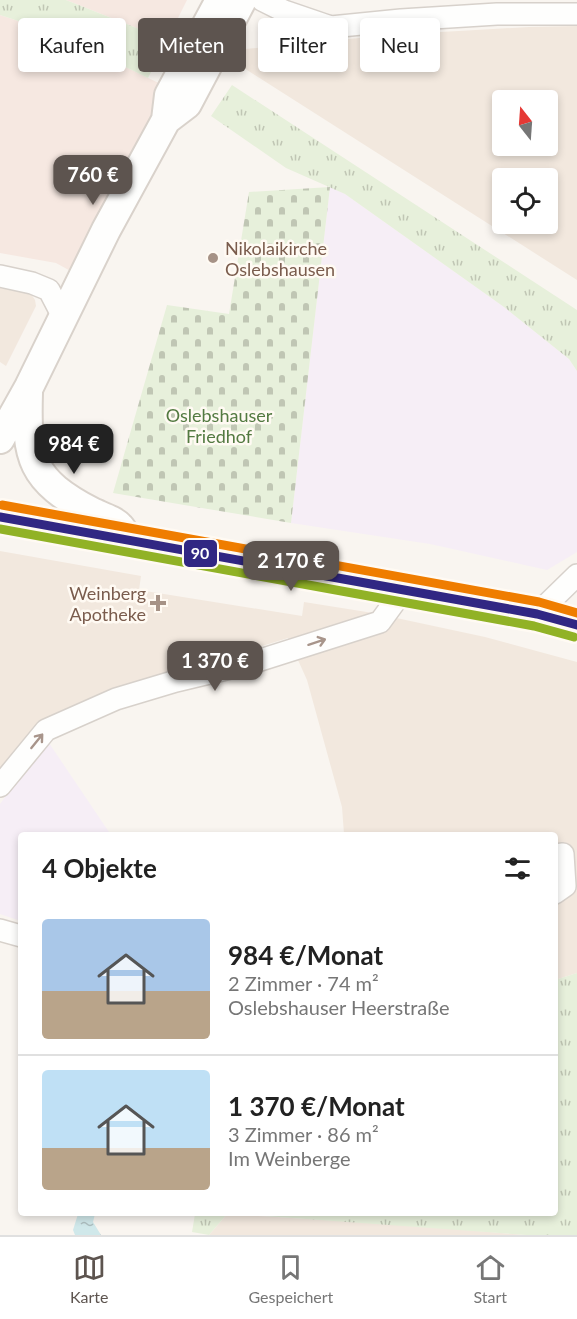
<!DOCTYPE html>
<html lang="de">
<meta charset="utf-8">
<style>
:root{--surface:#fff;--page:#f6f6f6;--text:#222;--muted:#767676;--line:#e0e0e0;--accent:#5d544f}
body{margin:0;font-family:Lato,sans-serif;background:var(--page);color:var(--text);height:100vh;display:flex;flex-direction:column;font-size:22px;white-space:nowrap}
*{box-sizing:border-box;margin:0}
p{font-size:20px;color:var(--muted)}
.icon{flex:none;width:33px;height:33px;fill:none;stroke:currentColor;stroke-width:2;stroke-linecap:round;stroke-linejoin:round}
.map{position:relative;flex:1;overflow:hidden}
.panel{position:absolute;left:18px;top:832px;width:540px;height:384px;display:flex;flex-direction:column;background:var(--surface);border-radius:6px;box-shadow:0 3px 9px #0003}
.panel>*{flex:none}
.guide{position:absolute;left:18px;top:18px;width:542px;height:54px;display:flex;gap:12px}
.needle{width:39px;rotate:343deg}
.controls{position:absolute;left:492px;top:90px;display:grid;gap:12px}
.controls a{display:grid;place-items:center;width:66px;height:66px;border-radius:6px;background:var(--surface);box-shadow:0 3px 9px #0003;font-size:30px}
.price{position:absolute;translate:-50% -51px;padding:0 14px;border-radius:12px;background:var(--accent);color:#fff;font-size:20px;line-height:39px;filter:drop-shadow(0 2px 3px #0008)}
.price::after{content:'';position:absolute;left:50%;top:36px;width:18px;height:14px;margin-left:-9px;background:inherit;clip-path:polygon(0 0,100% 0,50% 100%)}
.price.active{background:#222;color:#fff}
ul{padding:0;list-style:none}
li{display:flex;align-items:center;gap:18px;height:150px;padding:0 24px}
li+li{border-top:2px solid var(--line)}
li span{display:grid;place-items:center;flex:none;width:168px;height:120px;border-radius:6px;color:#555}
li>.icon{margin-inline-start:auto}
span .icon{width:72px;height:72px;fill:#fffc;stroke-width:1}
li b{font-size:26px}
h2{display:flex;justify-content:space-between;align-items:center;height:72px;padding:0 24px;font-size:26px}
.tag{padding:0 21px;border-radius:6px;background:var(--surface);box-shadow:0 3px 9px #0003;font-size:21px;line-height:54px}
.tag.active{background:var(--accent);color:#fff}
.dock{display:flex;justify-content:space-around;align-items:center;height:84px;border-top:2px solid var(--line);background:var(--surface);font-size:16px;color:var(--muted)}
.dock a{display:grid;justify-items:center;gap:3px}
.dock .active{color:var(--accent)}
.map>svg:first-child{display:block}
.residential{fill:#f2e8de;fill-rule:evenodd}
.commercial{fill:#f6e8e1}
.education{fill:#f6eef6}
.grass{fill:url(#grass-tufts)}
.cemetery{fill:url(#cemetery-stones)}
.water{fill:url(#water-ripples)}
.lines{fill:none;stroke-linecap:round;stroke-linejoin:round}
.street-casing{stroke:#d7d1cb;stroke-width:24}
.secondary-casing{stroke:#d9d2cb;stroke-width:32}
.street{stroke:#fefefd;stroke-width:21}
.secondary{stroke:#fefefd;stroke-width:28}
.bus-1-casing{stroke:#fffaf3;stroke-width:14}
.bus-2-casing{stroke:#fffaf3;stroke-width:14}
.bus-3-casing{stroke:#fffaf3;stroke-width:14}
.bus-1{stroke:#312783;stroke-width:9}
.bus-2{stroke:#91b226;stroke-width:9}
.bus-3{stroke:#ef7d00;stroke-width:9}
.oneway{stroke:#a8958b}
.poi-dot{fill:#a69286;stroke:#fffaf3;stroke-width:2}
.labels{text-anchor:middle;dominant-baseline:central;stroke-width:5;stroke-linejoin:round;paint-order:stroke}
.poi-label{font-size:18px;fill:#7a5c4d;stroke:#fffaf3;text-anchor:start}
.park-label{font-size:18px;fill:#537a41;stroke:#fffaf3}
.line-badge{stroke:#fffaf3;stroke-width:2}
.badge-label{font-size:16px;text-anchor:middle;font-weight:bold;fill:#fff}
</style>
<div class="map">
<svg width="577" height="1235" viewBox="0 0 577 1235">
<defs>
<pattern id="grass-tufts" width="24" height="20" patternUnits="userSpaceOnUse" patternTransform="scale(1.5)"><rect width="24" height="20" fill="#e7f0db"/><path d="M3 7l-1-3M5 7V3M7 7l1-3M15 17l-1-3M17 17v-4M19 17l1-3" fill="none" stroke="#c0c6b4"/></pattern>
<pattern id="cemetery-stones" width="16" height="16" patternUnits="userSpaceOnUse" patternTransform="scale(1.5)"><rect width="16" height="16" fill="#e7f0db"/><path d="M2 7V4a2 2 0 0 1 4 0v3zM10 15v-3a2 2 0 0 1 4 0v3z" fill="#c0c6b4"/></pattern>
<pattern id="water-ripples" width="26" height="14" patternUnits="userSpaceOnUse" patternTransform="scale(1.5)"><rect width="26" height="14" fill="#d0e8ea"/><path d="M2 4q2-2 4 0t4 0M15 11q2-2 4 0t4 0" fill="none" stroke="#aebfc0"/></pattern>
</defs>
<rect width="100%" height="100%" fill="#f9f5f0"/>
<path class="residential" d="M577,26V280L239,65L245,49L390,35L529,27ZM548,100V146H502V100ZM548,178V224H502V178Z
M0,288L31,294L35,300L36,306L6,366L0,362Z
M0,551L141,576L139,590L302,616L304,602L373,613L485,637L577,662V973L555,980V836L341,835L344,834L342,807L307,680L288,638L107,694L0,778Z
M227,1214L408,1225L526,1235H209Z"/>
<path class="commercial" d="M66,0H187L167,40Z
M0,15L58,34L177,92L78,275L56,263L0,253Z"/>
<path class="education" d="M330,187L345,194L504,307L569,359L577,371V552L547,570L430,544L291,523Z
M47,740L111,835L21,836V921L0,914V804Z"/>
<path class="grass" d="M0,0H66L167,40L148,78L58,34L0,15Z
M232,85L577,310V371L569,359L504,307L345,194L286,168L211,116Z
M577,973V1235H526L236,1214H555V980Z
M195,1214H227L209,1235L192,1232Z"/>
<path class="cemetery" d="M330,187L291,523L113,493L167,305L229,314L249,192Z"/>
<path class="water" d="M78,1214H95L93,1222L101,1235H75L73,1230Z"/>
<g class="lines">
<defs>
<path id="street" d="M262,0L284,11L331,27L401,20L497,14H577
M0,276L32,283L49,290L62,315
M537,614L577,575
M0,786L46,730L116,699L176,681L251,663L380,622L404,589
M555,855L563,854L565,886L555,893
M0,930L21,936"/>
<path id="secondary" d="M166,120L187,104L242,0
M28,393C26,459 31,480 92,512C100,516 114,520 120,527C123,530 125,536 127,539
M0,439L29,387L106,230L166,120L169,95L220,0
M0,517L537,614L577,625"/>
</defs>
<use href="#street" class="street-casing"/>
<use href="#secondary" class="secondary-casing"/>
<use href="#street" class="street"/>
<use href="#secondary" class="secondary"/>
<defs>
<path id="bus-1" d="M0,517L537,614L577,625"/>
<path id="bus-2" d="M0,529L534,626L574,637"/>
<path id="bus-3" d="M2,505L539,602L577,613"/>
</defs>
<use href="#bus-1" class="bus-1-casing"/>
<use href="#bus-2" class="bus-2-casing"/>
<use href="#bus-3" class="bus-3-casing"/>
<use href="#bus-1" class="bus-1"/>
<use href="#bus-2" class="bus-2"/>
<use href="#bus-3" class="bus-3"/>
</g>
<defs><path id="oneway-shaft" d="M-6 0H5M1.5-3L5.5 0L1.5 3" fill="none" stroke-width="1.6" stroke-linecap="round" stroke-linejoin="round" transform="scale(1.5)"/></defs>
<g class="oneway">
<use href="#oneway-shaft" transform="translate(317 642) rotate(-18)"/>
<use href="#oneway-shaft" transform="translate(37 741) rotate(-51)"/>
</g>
<g class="poi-dot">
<circle cx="213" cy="258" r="6"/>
<path d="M155 594h6v6h6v6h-6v6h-6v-6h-6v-6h6z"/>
</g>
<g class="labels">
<g class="poi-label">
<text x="225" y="248">Nikolaikirche<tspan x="225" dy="21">Oslebshausen</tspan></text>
<text x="146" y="593" text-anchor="end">Weinberg<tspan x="146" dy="21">Apotheke</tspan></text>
</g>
<g class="park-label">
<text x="219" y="415">Oslebshauser<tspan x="219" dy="21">Friedhof</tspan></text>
</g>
</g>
<rect class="line-badge" x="183" y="539" width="35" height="29" rx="6" fill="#312783"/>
<g class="badge-label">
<text x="200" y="559">90</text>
</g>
</svg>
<div class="controls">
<a><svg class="needle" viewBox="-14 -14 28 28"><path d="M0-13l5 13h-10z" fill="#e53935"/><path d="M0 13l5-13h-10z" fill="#767676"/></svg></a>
<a><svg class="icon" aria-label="locate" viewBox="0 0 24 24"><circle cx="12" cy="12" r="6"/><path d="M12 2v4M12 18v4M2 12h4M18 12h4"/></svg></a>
</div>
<b class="price" style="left:93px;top:206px">760 €</b>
<b class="price active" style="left:74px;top:475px">984 €</b>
<b class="price" style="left:291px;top:592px">2 170 €</b>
<b class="price" style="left:215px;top:692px">1 370 €</b>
<div class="guide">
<a class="tag">Kaufen</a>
<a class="tag active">Mieten</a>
<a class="tag">Filter</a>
<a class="tag">Neu</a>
</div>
<section class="panel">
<h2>4 Objekte<svg class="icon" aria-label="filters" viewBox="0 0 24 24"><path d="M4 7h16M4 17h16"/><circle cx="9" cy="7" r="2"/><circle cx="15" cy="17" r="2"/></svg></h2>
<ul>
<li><span style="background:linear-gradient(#a9c7e8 60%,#b9a48a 0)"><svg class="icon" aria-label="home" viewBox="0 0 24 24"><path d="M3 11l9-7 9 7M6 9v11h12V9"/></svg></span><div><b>984 €/Monat</b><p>2 Zimmer · 74 m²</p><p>Oslebshauser Heerstraße</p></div></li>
<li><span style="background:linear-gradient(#bfe0f5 65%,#b9a48a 0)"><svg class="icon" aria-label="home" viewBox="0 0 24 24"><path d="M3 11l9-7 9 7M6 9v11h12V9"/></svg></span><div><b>1 370 €/Monat</b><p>3 Zimmer · 86 m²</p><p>Im Weinberge</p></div></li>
</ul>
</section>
</div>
<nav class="dock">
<a class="active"><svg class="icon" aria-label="map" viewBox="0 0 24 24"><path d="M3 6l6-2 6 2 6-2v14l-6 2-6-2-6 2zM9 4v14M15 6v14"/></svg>Karte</a>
<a><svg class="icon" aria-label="saved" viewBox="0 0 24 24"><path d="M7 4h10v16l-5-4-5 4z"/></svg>Gespeichert</a>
<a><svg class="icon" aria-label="home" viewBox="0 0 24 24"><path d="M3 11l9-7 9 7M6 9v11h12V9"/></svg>Start</a>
</nav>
